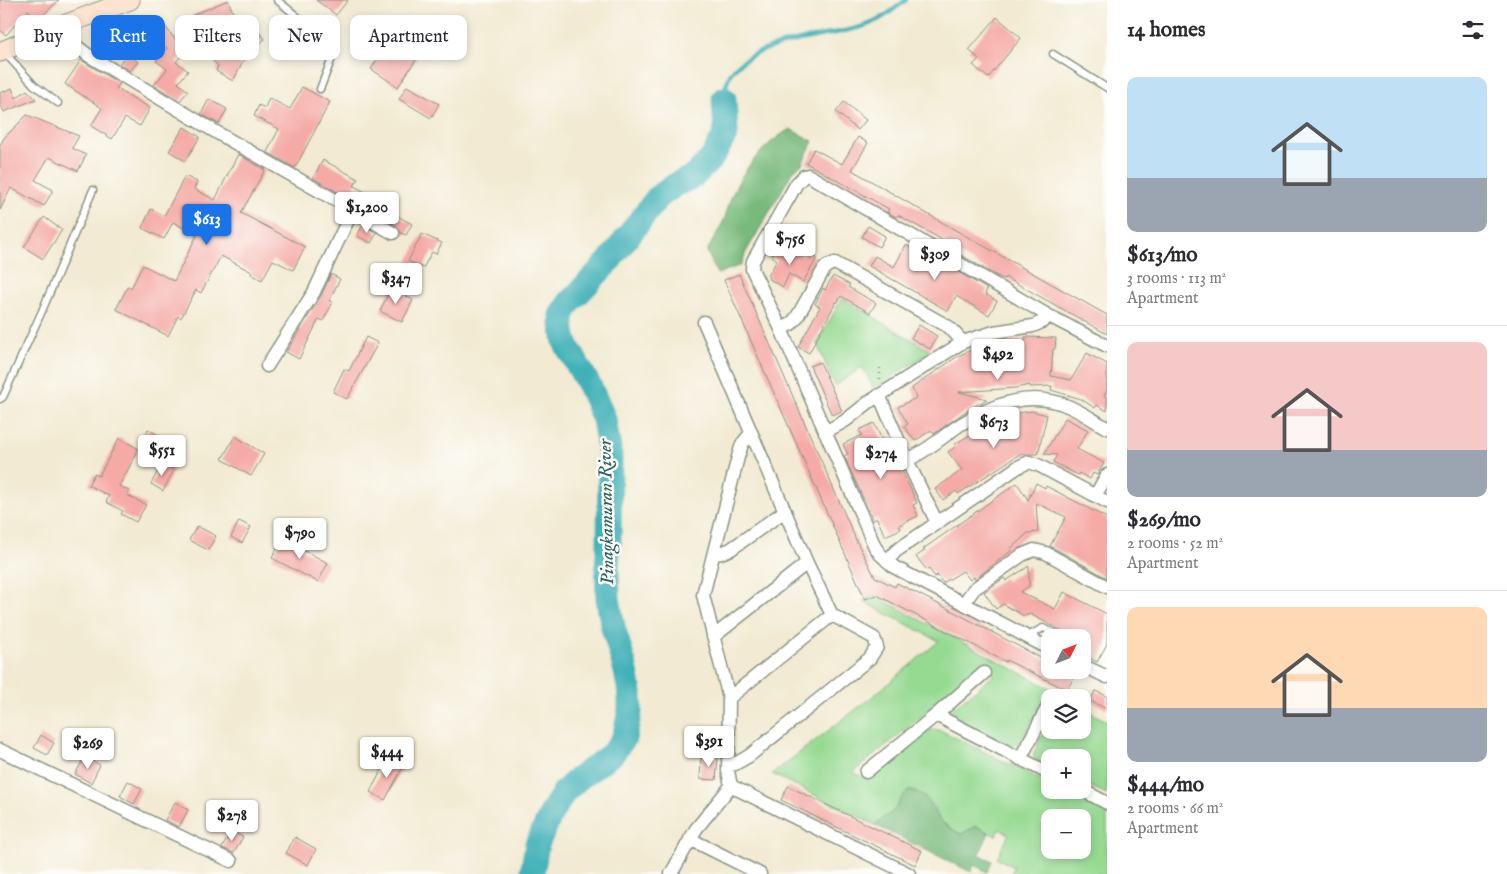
<!DOCTYPE html>
<meta charset="utf-8">
<style>
:root{--surface:#fff;--page:#f2f2f3;--text:#2b2b33;--muted:#7c7c81;--line:#e1e1e2;--accent:#1a73e8}
body{margin:0;font-family:"IM FELL English",serif;background:var(--page);color:var(--text);height:100vh;display:flex;flex-direction:column;font-size:19px;white-space:nowrap}
*{box-sizing:border-box;margin:0}
p{font-size:16px;color:var(--muted)}
.icon{flex:none;width:28px;height:28px;fill:none;stroke:currentColor;stroke-width:2;stroke-linecap:round;stroke-linejoin:round}
.map{position:relative;flex:1;overflow:hidden}
.sheet{display:flex;flex-direction:column;background:var(--surface);width:400px}
.sheet>*{flex:none}
.top-card{position:absolute;left:15px;top:15px;width:475px;height:45px;display:flex;gap:10px}
.needle{width:32px;rotate:48deg}
.tools{position:absolute;left:1041px;top:629px;display:grid;gap:10px}
.tools a{display:grid;place-items:center;width:50px;height:50px;border-radius:10px;background:var(--surface);box-shadow:0 2px 8px #0003;font-size:25px}
.price{position:absolute;translate:-50% -42px;padding:0 11px;border-radius:5px;background:#fff;color:#222;font-size:16px;line-height:32px;filter:drop-shadow(0 1px 2px #0008)}
.price::after{content:'';position:absolute;left:50%;top:30px;width:15px;height:11px;margin-left:-8px;background:inherit;clip-path:polygon(0 0,100% 0,50% 100%)}
.price.active{background:var(--accent);color:#fff}
ul{padding:0;list-style:none}
li{display:grid;align-content:center;gap:10px;height:265px;padding:0 20px}
li+li{border-top:1px solid var(--line)}
li span{display:grid;place-items:center;height:155px;border-radius:10px;color:#555}
li>.icon{margin-inline-start:auto}
span .icon{width:90px;height:90px;fill:#fffc;stroke-width:1}
li b{font-size:21px}
h2{display:flex;justify-content:space-between;align-items:center;height:60px;padding:0 20px;font-size:21px}
.pill{padding:0 18px;border-radius:10px;background:var(--surface);box-shadow:0 2px 8px #0003;font-size:18px;line-height:45px}
.pill.active{background:var(--accent);color:#fff}
main{display:flex;flex:1;min-height:0}
.map>svg:first-child{display:block}
.green{fill:#96da92;stroke:#5a8c63;fill-rule:evenodd}
.forest{fill:#78ba7c;stroke:#4c7c58}
.lines{fill:none;stroke-linecap:round;stroke-linejoin:round}
.stream{stroke:#40b1b8;stroke-width:4.5}
.river{stroke:#40b1b8;stroke-width:25}
.building{fill:#f5aaa6}
.service-casing{stroke:#889483;stroke-width:9}
.minor-casing{stroke:#889483;stroke-width:15}
.secondary-casing{stroke:#889483;stroke-width:21}
.path{stroke:#889483;stroke-width:2.5;stroke-dasharray:1 4;stroke-linecap:butt}
.service{stroke:#fff;stroke-width:6}
.minor{stroke:#fff;stroke-width:12}
.secondary{stroke:#fde4d1;stroke-width:19}
.labels{text-anchor:middle;dominant-baseline:central;stroke-width:5;stroke-linejoin:round;paint-order:stroke}
.water-label{font-size:19px;font-style:italic;fill:#29605c;stroke:#fdfcf7}
</style>
<main>
<div class="map">
<svg width="1107" height="874" viewBox="0 0 1107 874">
<rect width="100%" height="100%" fill="#fdfcf7"/>
<filter id="ink" filterUnits="userSpaceOnUse"><feTurbulence type="fractalNoise" baseFrequency=".02" numOctaves="2"/><feDisplacementMap in="SourceGraphic" scale="10" xChannelSelector="R" yChannelSelector="G"/><feConvolveMatrix kernelMatrix="1 2 1 2 8 2 1 2 1" color-interpolation-filters="sRGB"/></filter>
<filter id="wash" filterUnits="userSpaceOnUse"><feTurbulence type="fractalNoise" baseFrequency=".0096" numOctaves="4" result="noise"/><feDisplacementMap in="SourceGraphic" scale="20" xChannelSelector="R" yChannelSelector="G"/><feGaussianBlur stdDeviation="1.12" result="paint"/><feColorMatrix in="noise" values="0 0 0 0 0 0 0 0 0 0 0 0 0 0 0 0 0 1.4 0 .05"/><feComposite in="paint" operator="in"/></filter>
<g filter="url(#wash)">
<rect width="100%" height="100%" fill="#f2ead2"/>
<path class="green" d="M842,298L930,351V352L874,389L862,367L835,386L817,344Z
M870,594H871L1065,696L1064,697L1050,698V709L1042,705L1021,741L1017,745L1012,746L952,717L950,714V711L994,675L982,667L857,769L854,773L869,779L879,770L927,731L934,729L942,731L1050,784V790H1063L1107,812V874H1011L1014,867L997,858L1009,834L999,829L996,836L976,826L961,834C944,825 939,821 932,804C909,808 892,807 875,825L772,774L872,697L939,641L864,602L863,601L870,599ZM1050,818H1082V850H1050Z
M1083,709L1107,721V794L1083,783L1082,758H1050V767L1034,759V753L1050,719V730H1082Z"/>
<path class="forest" d="M790,129L813,141L802,164L793,171L746,252L741,265L717,274L707,251C712,241 719,231 724,220C727,213 728,205 731,198C743,168 763,145 790,129Z
M907,791C927,790 929,805 938,818C944,826 952,829 961,834L976,826L989,833L979,854L992,861L987,872L974,865L971,872L875,825C880,819 886,816 892,812C899,806 900,797 907,791Z"/>
<g class="lines">
<path class="stream" d="M724,99C725,90 726,81 731,73C754,40 827,38 864,26C880,21 893,10 906,0"/>
<path class="river" d="M532,874L537,844L553,810L565,791L578,779L612,754L624,738L630,711V693L626,671L613,627L608,599L607,566L609,543L610,455L604,419L590,387L565,342L562,325V315L570,302L609,261L658,197L677,184L694,176L712,158L726,133L724,99"/>
</g>
<g id="blocks">
<path class="building" d="M0,0H59L38,20L28,10L6,35L0,30Z
M228,0L240,30L249,21L265,39L245,58L233,81L216,71L218,66L195,42L192,47L190,45L176,62L188,71L178,83L188,91L180,101L154,85L167,69L156,61L167,48L153,32L163,24L175,39L193,15Z
M316,0H348L336,15Z
M997,17L1021,38L988,78L973,65L979,59L969,50Z
M396,31L423,49L398,87L371,69Z
M128,53L138,62L130,71L119,64Z
M81,60L120,84L116,88L150,108L140,126L125,118L112,139L91,126L102,108L65,84Z
M407,86L439,104L431,118L399,99Z
M302,87L330,102L295,168L267,152L279,129L254,116L259,105L265,108L269,98L290,109Z
M12,88L16,98L27,90L36,99L4,112L0,103V93Z
M209,99L227,109L219,124L201,114Z
M844,102L866,120L858,130L836,112Z
M27,115L79,136L72,148L86,155L78,171L49,157L35,180L53,190L44,206L11,188L0,210V145L4,138Z
M184,127L200,137L185,161L169,151Z
M858,137L868,143L852,170L950,227L1107,315V334L1005,277L1004,279L995,275L944,245L946,242L898,215L896,217L887,212L889,209L806,163L814,149L842,164Z
M238,154L265,170L241,213L305,247L293,270L273,260L262,280L251,274L252,272L221,256L201,293L196,290L181,318L178,316L168,336L116,309L128,286L131,288L143,265L174,281L197,235L173,222L164,239L142,228L151,209L164,216L185,176L197,182L194,189L215,200Z
M323,160L358,179L354,186L382,201L379,206L412,224L406,235L401,233L397,226L313,178Z
M44,217L62,230L43,259L24,247Z
M363,225L377,233L371,243L357,236Z
M868,226L885,236L879,247L862,237Z
M422,234L442,243L436,254L432,252L423,268L408,261Z
M779,244L803,257L806,252L817,258L803,282L789,274L783,287L769,279L770,277L768,276L777,260L772,256Z
M906,245L936,261V259L987,289L985,294L997,301L989,315L956,296L948,311L869,266L875,256L894,267Z
M331,274L340,279L329,301L333,302L323,321L319,319L299,359L286,352L321,296Z
M739,274L857,542L875,577L895,587L897,583L958,614L1050,663V670H1065L1075,675L1067,690L1006,660V662L877,595L865,599L724,280Z
M833,276L850,285L848,287L876,303L870,313L841,296L837,303L836,302L809,353L798,347L820,307L815,304L823,288L825,290Z
M391,288L413,300L402,322L380,311Z
M919,325L937,336L930,349L911,338Z
M366,337L378,343L347,399L333,392L344,369L349,371Z
M1025,337L1056,338L1055,349H1053L1051,376L1071,380L1087,353L1107,364V390L1104,396L1107,398V411L1097,405L1095,408L1081,399L1051,390L1052,386L1030,387V385L1015,388L959,392L987,399L963,413L934,434L931,430L915,441L904,426L908,424L898,407L916,398L912,388L958,356L982,345L1006,339L1007,341H1025Z
M820,362L842,411L832,415L810,366Z
M1032,411L1047,415L1038,454H1020L958,494L956,491L943,500L935,489L962,470L948,452L956,446L955,444L999,417L1016,415V413Z
M1065,418L1088,430L1077,449L1104,463L1097,475L1093,473L1090,479L1079,473L1078,475L1053,462L1057,455L1044,454Z
M874,423L883,442L888,440L917,503L913,505L918,516L899,525L901,529L885,536L877,518L873,520L844,456L848,454L843,444L862,435L859,430Z
M148,429L162,437L155,450L141,443Z
M235,436L264,454L251,476L222,459Z
M119,438L139,449L119,486L129,491L127,495L146,505L136,522L121,514L123,511L106,502L109,496L88,485L94,474L99,476Z
M162,463L174,470L163,491L151,484Z
M1017,483L1028,500L1036,483L1045,488L1046,486L1107,518V578L1050,546L1066,517L1036,503L1038,532L1028,533L1010,549L1011,551L975,579L974,577L970,580L963,571L943,583L937,575L935,577L929,569L927,570L916,557L925,550L923,549Z
M239,521L251,527L242,543L231,537Z
M197,526L216,536L208,550L189,540Z
M282,539L328,563L318,582L272,558Z
M1029,566V586L1020,592L1055,609L1064,592L1107,614V644L1097,662L1082,654L1091,638H1075L1030,614L1024,616L1003,604L996,609L984,592L1004,578L1006,581Z
M1095,691L1107,696V709L1090,701Z
M41,735L54,743L47,755L34,748Z
M85,757L100,765L91,783L75,774Z
M701,757L718,758L716,780L700,779Z
M388,758L403,767L385,800L370,792Z
M128,781L142,789L134,804L120,796Z
M788,786L922,851L915,865L781,800Z
M175,802L188,810L179,827L165,820Z
M231,831L243,837L234,853L222,848Z
M295,837L316,849L308,865L286,853Z"/>
</g>
</g>
<g filter="url(#ink)">
<use href="#blocks" fill-opacity="0" stroke="#889483" stroke-width="1"/>
<g class="lines">
<defs>
<path id="service" d="M277,0L326,40L331,61L320,89
M4,52L34,85L58,103
M1053,54L1107,88
M0,399L3,397L42,311L93,190
M1026,637L1043,628L1054,633
M1062,637L1063,638"/>
<path id="minor" d="M56,28L67,39L88,55L221,135L393,233
M704,322L807,563L832,615L874,638L877,647L870,658L749,756L735,764L728,765
M781,329L791,324L797,317L824,269L827,266L835,263L949,327L963,342
M267,366L314,292L353,209
M879,395L907,460L937,523
M825,432L845,421L869,402L963,342L994,332L1033,326L1042,322L1049,316
M907,460C926,452 941,438 958,426C992,404 1031,389 1070,407C1083,413 1095,421 1107,428
M1095,496L1107,475
M714,554L721,553L731,549L785,511
M887,561L896,551L1018,467L1029,462L1038,465L1107,502
M964,603L974,589L1022,555L1034,550L1046,553L1107,587
M713,637L807,563
M1050,649L894,567L880,554L875,547L781,329L752,269L753,261L797,183L804,176L808,175L1049,316L1107,346
M1082,665L1107,677
M729,698L832,615
M936,715L1050,774
M0,750L231,861
M1020,759L1046,710
M866,772L936,715L984,673
M731,786L909,874
M1082,790L1107,803
M690,839L760,874
M671,874L696,829L731,786L728,771L729,698L703,595L738,457L742,444L751,433"/>
<path id="secondary" d="M0,52L56,28L130,0"/>
</defs>
<use href="#service" class="service-casing"/>
<use href="#minor" class="minor-casing"/>
<use href="#secondary" class="secondary-casing"/>
<path class="path" d="M880,368V381"/>
<use href="#service" class="service"/>
<use href="#minor" class="minor"/>
<use href="#secondary" class="secondary"/>
</g>
</g>
<g class="labels">
<g class="water-label">
<text transform="translate(607 512) rotate(-91)">Pinagkamuran River</text>
</g>
</g>
</svg>
<div class="tools">
<a><svg class="needle" viewBox="-14 -14 28 28"><path d="M0-13l5 13h-10z" fill="#e53935"/><path d="M0 13l5-13h-10z" fill="#7c7c81"/></svg></a>
<a><svg class="icon" aria-label="layers" viewBox="0 0 24 24"><path d="M12 4l9 5-9 5-9-5zM3 14l9 5 9-5"/></svg></a>
<a>+</a>
<a>−</a>
</div>
<b class="price" style="left:367px;top:234px">$1,200</b>
<b class="price active" style="left:207px;top:246px">$613</b>
<b class="price" style="left:790px;top:266px">$756</b>
<b class="price" style="left:935px;top:281px">$309</b>
<b class="price" style="left:396px;top:305px">$347</b>
<b class="price" style="left:998px;top:381px">$492</b>
<b class="price" style="left:994px;top:449px">$673</b>
<b class="price" style="left:162px;top:477px">$551</b>
<b class="price" style="left:881px;top:480px">$274</b>
<b class="price" style="left:300px;top:560px">$790</b>
<b class="price" style="left:709px;top:768px">$391</b>
<b class="price" style="left:88px;top:770px">$269</b>
<b class="price" style="left:387px;top:779px">$444</b>
<b class="price" style="left:232px;top:842px">$278</b>
<div class="top-card">
<a class="pill">Buy</a>
<a class="pill active">Rent</a>
<a class="pill">Filters</a>
<a class="pill">New</a>
<a class="pill">Apartment</a>
</div>
</div>
<section class="sheet">
<h2>14 homes<svg class="icon" aria-label="filters" viewBox="0 0 24 24"><path d="M4 7h16M4 17h16"/><circle cx="9" cy="7" r="2"/><circle cx="15" cy="17" r="2"/></svg></h2>
<ul>
<li><span style="background:linear-gradient(#bfe0f5 65%,#9aa5b1 0)"><svg class="icon" aria-label="home" viewBox="0 0 24 24"><path d="M3 11l9-7 9 7M6 9v11h12V9"/></svg></span><div><b>$613/mo</b><p>3 rooms · 113 m²</p><p>Apartment</p></div></li>
<li><span style="background:linear-gradient(#f6c9c9 70%,#9aa5b1 0)"><svg class="icon" aria-label="home" viewBox="0 0 24 24"><path d="M3 11l9-7 9 7M6 9v11h12V9"/></svg></span><div><b>$269/mo</b><p>2 rooms · 52 m²</p><p>Apartment</p></div></li>
<li><span style="background:linear-gradient(#ffd9b3 65%,#9aa5b1 0)"><svg class="icon" aria-label="home" viewBox="0 0 24 24"><path d="M3 11l9-7 9 7M6 9v11h12V9"/></svg></span><div><b>$444/mo</b><p>2 rooms · 66 m²</p><p>Apartment</p></div></li>
</ul>
</section>
</main>
